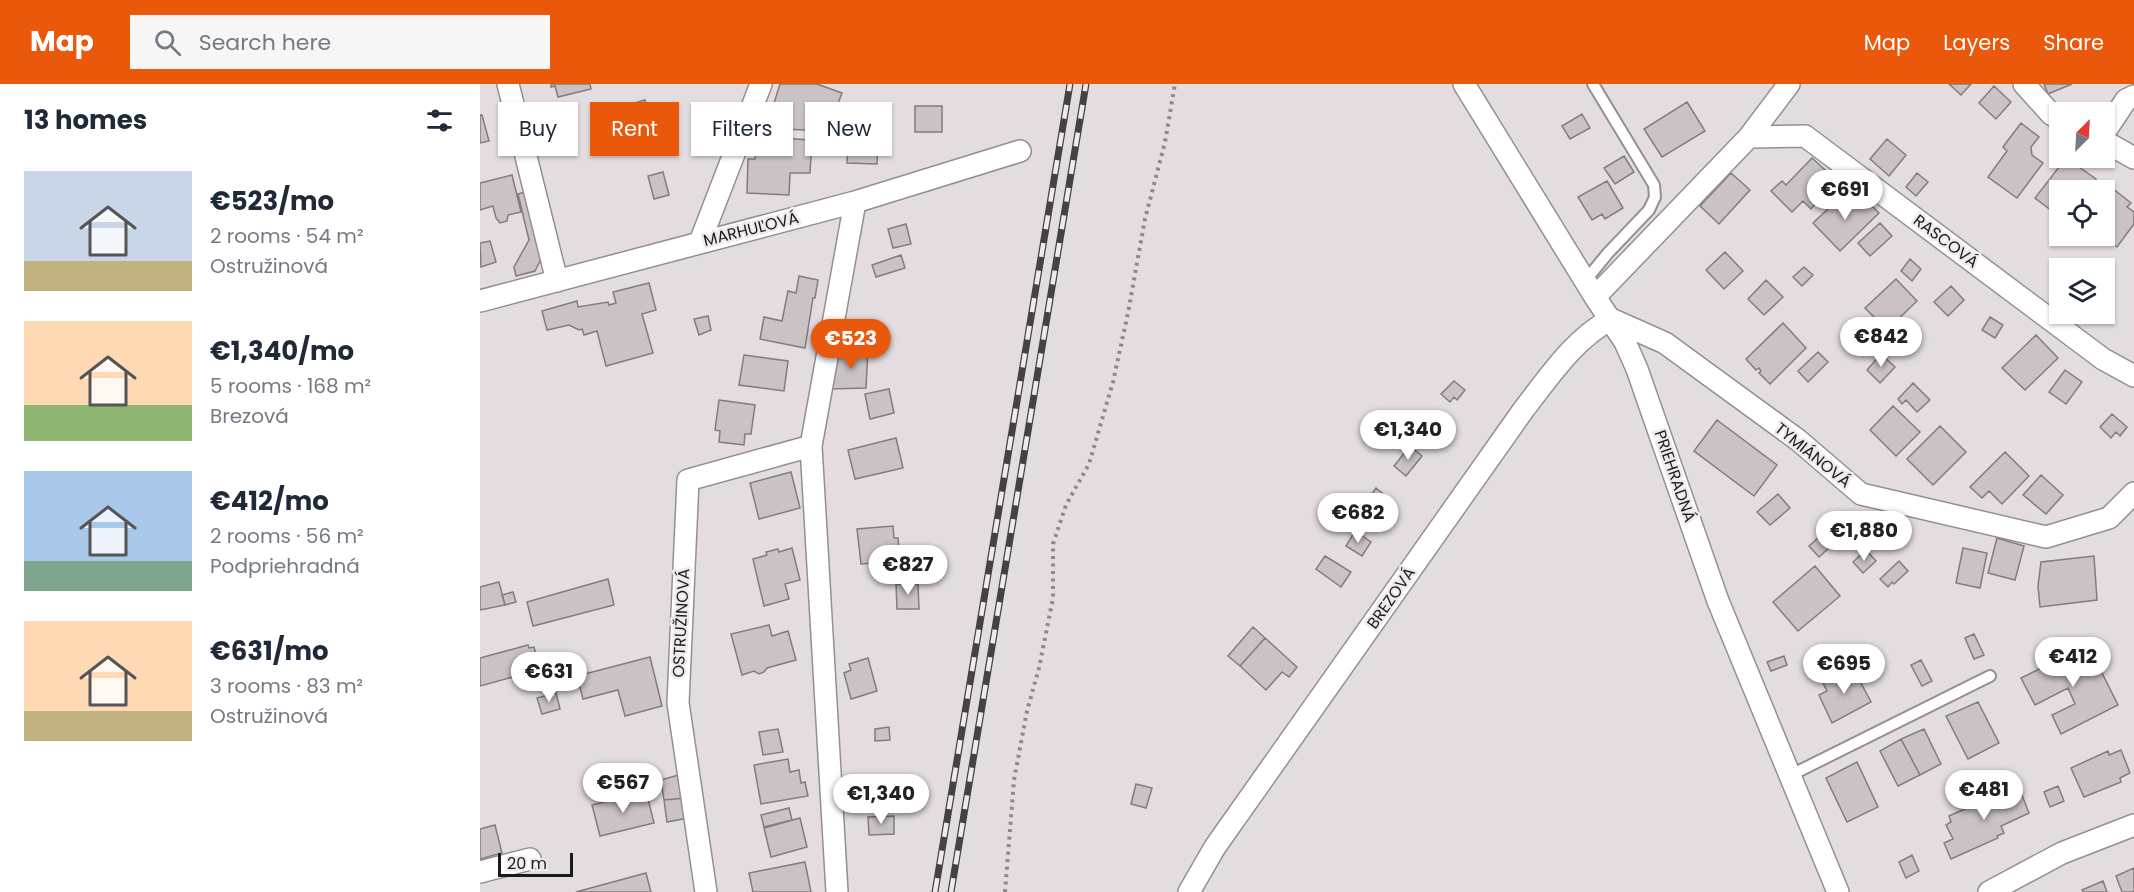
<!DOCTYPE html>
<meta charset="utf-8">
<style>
:root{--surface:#fff;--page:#f6f6f7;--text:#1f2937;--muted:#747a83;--accent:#ea580c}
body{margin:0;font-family:Poppins,sans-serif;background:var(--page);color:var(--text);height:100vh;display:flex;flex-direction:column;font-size:22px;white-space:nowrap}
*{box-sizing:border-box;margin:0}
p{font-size:20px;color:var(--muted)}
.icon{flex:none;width:33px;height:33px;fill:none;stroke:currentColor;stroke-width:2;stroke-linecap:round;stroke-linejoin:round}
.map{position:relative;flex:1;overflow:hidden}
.sheet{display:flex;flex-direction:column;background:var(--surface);width:480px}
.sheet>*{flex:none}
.top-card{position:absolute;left:18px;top:18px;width:570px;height:54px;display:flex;gap:12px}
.needle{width:39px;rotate:24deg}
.fabs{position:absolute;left:1569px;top:18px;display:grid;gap:12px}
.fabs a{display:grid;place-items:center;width:66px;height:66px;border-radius:0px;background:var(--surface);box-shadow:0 2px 4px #0004;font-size:30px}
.scale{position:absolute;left:18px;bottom:15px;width:75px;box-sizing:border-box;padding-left:6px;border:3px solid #1d1a1b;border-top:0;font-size:16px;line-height:21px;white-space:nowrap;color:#1d1a1b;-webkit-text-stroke:4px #f1eaec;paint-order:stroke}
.price{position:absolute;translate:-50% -51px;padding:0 14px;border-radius:21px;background:#fff;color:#222;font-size:20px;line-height:39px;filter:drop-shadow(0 2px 3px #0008)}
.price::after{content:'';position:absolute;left:50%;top:36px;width:18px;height:14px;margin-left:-9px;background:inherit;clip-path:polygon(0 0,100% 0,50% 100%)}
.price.active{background:var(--accent);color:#fff}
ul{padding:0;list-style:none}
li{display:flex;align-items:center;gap:18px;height:150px;padding:0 24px}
li span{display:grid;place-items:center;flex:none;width:168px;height:120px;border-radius:0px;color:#555}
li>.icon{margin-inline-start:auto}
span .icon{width:72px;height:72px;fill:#fffc;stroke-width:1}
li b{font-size:26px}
h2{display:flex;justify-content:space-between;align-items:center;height:72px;padding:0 24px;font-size:26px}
.pill{padding:0 21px;border-radius:0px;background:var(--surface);box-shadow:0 2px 4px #0004;font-size:21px;line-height:54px}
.pill.active{background:var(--accent);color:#fff}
header{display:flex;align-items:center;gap:36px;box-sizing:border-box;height:84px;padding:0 30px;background:var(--accent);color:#fff}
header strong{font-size:28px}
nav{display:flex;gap:33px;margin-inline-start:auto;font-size:21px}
.search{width:420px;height:54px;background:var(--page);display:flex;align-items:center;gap:15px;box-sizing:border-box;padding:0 21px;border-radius:0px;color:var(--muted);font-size:22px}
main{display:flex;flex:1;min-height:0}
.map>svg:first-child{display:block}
.building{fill:#cac2c5;stroke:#837c7e;stroke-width:1.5}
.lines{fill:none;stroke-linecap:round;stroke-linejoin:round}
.service-casing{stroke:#958f91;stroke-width:14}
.minor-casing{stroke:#958f91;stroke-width:24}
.path{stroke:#8e888a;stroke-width:4;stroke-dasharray:3 4.5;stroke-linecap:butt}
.service{stroke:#fff;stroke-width:10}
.minor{stroke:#fff;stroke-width:21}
.rail-casing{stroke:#464243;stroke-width:7}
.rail{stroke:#f1eaec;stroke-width:4.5;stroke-dasharray:14;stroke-linecap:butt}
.labels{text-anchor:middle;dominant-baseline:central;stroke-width:5;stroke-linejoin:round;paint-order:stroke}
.street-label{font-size:16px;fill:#1d1a1b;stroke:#f1eaec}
</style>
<header>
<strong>Map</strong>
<div class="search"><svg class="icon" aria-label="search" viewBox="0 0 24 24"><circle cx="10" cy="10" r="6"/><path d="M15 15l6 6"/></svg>Search here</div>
<nav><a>Map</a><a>Layers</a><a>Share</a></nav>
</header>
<main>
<section class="sheet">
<h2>13 homes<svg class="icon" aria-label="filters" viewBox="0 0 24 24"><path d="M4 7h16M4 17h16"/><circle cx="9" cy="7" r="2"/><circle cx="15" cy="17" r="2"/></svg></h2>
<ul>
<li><span style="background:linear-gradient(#c9d6e8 75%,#c2b280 0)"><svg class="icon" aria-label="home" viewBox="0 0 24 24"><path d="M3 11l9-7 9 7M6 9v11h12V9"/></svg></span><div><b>€523/mo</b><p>2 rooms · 54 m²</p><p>Ostružinová</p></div></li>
<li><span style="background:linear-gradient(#ffd9b3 70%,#8fb573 0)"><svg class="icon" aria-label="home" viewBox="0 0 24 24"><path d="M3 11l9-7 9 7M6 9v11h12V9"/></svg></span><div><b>€1,340/mo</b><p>5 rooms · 168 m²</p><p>Brezová</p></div></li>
<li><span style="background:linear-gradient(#a9c7e8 75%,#7fa58c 0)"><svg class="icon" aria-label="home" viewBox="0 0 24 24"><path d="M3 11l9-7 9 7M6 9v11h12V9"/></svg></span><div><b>€412/mo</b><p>2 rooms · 56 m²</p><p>Podpriehradná</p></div></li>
<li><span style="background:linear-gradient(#ffd9b3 75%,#c2b280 0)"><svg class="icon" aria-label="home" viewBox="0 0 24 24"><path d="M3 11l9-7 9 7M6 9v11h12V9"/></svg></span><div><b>€631/mo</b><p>3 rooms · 83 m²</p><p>Ostružinová</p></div></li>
</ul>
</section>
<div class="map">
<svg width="1654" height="808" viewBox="0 0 1654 808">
<rect width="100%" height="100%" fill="#e4dddf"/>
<path class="building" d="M71,0H110L111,5L78,13L75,2L71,3Z
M300,0H337L362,9L350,40L346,38L343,47L305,45L292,39L298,21L294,19Z
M1469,0H1491L1481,11Z
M1564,0H1592L1568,10Z
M1514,2L1531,18L1516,35L1499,19Z
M165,16L171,39L158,43L151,20Z
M1207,18L1225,47L1182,73L1164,45Z
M435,22H462V48H435Z
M1102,30L1110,44L1090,55L1082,42Z
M0,31H2L9,57L0,59Z
M194,32L198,50L181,55L176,37Z
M1541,39L1559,53L1551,63L1552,71L1563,79L1537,114L1508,93L1527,67L1523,63Z
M276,53L332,56L330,89H310L309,111L267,109L268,75H275Z
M1407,55L1426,71L1409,92L1390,75Z
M368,57L398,59L397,80L367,79Z
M1144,72L1154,88L1135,100L1124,84Z
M1332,74L1355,95L1342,109L1343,111L1331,125L1323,117L1312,128L1291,107L1302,97L1306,101Z
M1586,74L1616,95L1608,106H1580V133L1555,114Z
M183,88L189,111L174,115L168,92Z
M1251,89L1270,106L1239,140L1220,122Z
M1437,89L1448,98L1436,112L1426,103Z
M32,91L41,128L28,131L27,137L20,139L16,134L13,122L0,126V99Z
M1127,97L1143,124L1125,135L1122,130L1112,136L1098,113Z
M1632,104L1651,119L1647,123L1654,128V140L1637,163L1626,154L1628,151L1624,149V114Z
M45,108L62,173L55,187L36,192L34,183L49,156L38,110Z
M1366,108L1382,124L1389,119L1399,129L1360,167L1333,139Z
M1400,139L1412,152L1390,172L1378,159Z
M426,140L431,160L413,164L408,145Z
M10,157L16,178L1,183L0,159Z
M1245,168L1263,187L1244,205L1226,186Z
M421,171L425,184L396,193L392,181Z
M1430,175L1441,185L1432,197L1421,187Z
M1324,183L1333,191L1322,202L1313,193Z
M319,192L338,196L335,214H333L325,264L280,255L284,233L302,237L308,207L316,209Z
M1416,195L1437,217L1407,246L1385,224Z
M1286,196L1303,213L1284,231L1268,215Z
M169,199L176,226L162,230L173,269L126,282L117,247L104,251L102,245L99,246L89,241L67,246L62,227L97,217L98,223L128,218L129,221L136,219L133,208Z
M1471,202L1484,216L1468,232L1454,218Z
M228,232L231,246L219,251L214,235Z
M1510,233L1523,241L1515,254L1502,246Z
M1303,239L1326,264L1290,300L1279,289L1281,287L1279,284L1276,286L1266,275Z
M1556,251L1578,274L1545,306L1522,284Z
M388,263L386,304L350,305L358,271Z
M1338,268L1348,278L1328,298L1318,287Z
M1401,270L1415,283L1400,299L1387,286Z
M264,271L308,277L304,307L259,301Z
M1585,286L1602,298L1586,320L1569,308Z
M974,297L985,306L977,316L974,313L970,318L961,310Z
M1433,299L1450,316L1437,328L1426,316L1422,320L1418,315Z
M409,305L414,329L390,335L385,310Z
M239,316L275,321L271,350H265L264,361L239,358L240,347L235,346Z
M1413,322L1440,348L1416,372L1390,346Z
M1632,330L1647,343L1640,352L1636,348L1631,354L1620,343Z
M1237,336L1297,381L1274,412L1214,367Z
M1460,342L1486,368L1453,401L1427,375Z
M416,354L423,384L375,395L368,366Z
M930,362L942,372L926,392L914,382Z
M1525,368L1549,392L1522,420L1509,407L1502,414L1490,403Z
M311,388L320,424L279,435L270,399Z
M1561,391L1583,411L1566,430L1543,411Z
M896,404L912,417L902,431L886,418Z
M1298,410L1310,424L1290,441L1277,428Z
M413,442L414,454H418L420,477L381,480L377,445Z
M1347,446L1357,457L1339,473L1329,462Z
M875,447L891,458L882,472L866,462Z
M1517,454L1544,462L1535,496L1508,489Z
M312,464L320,496L305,500L309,515L284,522L273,475L287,471L286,468L298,465L299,468Z
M1483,464L1507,469L1500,504L1476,499Z
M1386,466L1396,477L1383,489L1373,478Z
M845,472L871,488L861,503L836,485Z
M1614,472L1617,516L1560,523L1558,502L1561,478Z
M1419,477L1428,487L1414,500L1412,498L1408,503L1400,495Z
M1335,482L1360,512L1318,547L1293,518Z
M128,495L134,521L53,542L47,518Z
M19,498L25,521L0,526V503Z
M416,500H438L439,525H417Z
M33,508L36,518L25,521L22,511Z
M289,541L292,552L308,547L316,576L287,584L284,588L279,590L274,587L262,591L251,550Z
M773,543L785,554L760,582L748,572Z
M1494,550L1504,571L1494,575L1485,554Z
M785,554L817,583L809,593L802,588L786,606L760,582Z
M48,561L49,564L54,563L57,574L52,575L55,587L0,602V574Z
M1608,561L1638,621L1581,650L1572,631L1595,620L1588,604L1555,621L1541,594Z
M1304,572L1307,581L1291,587L1287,578Z
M170,573L182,622L145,632L138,606L103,615L97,592Z
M388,574L397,607L371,615L364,589L371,586L369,580Z
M1441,576L1452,597L1442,602L1431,581Z
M1373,584L1391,618L1352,639L1339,611L1347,607L1343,599Z
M76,609L80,625L62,630L57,614Z
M1498,618L1519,659L1488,675L1466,632Z
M409,643L410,656L395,657V645Z
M298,645L303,668L283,671L279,648Z
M1444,645L1461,680L1440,691L1421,655Z
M1421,655L1440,691L1418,702L1400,667Z
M1641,666L1650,689L1640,694L1641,698L1604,713L1591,684L1628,667L1629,671Z
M308,675L310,688L319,686L321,699L325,698L328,712L281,720L274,681Z
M1377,678L1398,723L1367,738L1346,694Z
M202,690L206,714L184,716L181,696Z
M656,700L672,704L666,724L651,720Z
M1538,701L1549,729L1521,742L1524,749L1517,752L1518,754L1471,775L1464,759L1473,755L1466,741L1471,738L1469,732Z
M1578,702L1584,717L1570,723L1564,708Z
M166,707L174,739L120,752L112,721Z
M206,714L209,734L187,738L184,716Z
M309,724L312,736L284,743L281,731Z
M414,732V750L389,751L388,733Z
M320,734L327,763L291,773L284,744Z
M15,741L22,769L0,775V745Z
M1432,771L1439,787L1426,794L1419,778Z
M325,778L331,808H273L269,789Z
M1654,784V808H1642L1636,792Z
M166,789L171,808H96Z
M1623,797L1627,808H1603L1602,806Z"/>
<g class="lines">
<defs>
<path id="service" d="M1105,197L1128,169L1169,126L1175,113L1174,101L1113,0
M1309,692L1510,592"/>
<path id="minor" d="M28,0L77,197
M984,0L1115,213L1145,258L1157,285L1238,517L1358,808
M1544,0L1571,30L1580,35
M1624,49L1646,16L1654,12
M1269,53L1325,52L1623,275L1654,292
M1624,57L1654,74
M220,158L281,0
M1115,213L1269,53L1309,0
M0,217L375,118L540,67
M1131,235L1185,259L1318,356L1381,410L1566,453L1629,434L1654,409
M0,788L50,775
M226,808L198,619L208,396L331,362
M357,808L331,362L375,118
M709,808L735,763L1044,325C1070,292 1093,256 1131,235
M1509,808L1582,769L1654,741"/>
</defs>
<use href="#service" class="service-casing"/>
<use href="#minor" class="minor-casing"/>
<path class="path" d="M525,808L534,696L547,627L559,584L573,514V460L586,421L609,380L633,298L648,229L665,135L685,58L695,0"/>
<use href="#service" class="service"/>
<use href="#minor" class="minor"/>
<defs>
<path id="rail" d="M455,808L590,0
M471,808L606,0"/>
</defs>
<use href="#rail" class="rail-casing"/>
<use href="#rail" class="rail"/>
</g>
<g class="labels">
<g class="street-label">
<text transform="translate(271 145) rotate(-14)">MARHUĽOVÁ</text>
<text transform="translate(1466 157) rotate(37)">RASCOVÁ</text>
<text transform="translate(1333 371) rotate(39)">TYMIÁNOVÁ</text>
<text transform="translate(1195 392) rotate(71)">PRIEHRADNÁ</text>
<text transform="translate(911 514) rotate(-55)">BREZOVÁ</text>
<text transform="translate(201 539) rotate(-87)">OSTRUŽINOVÁ</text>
</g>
</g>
</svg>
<div class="fabs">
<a><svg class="needle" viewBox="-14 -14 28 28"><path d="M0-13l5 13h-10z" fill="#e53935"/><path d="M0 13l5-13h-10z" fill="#747a83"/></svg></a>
<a><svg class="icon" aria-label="locate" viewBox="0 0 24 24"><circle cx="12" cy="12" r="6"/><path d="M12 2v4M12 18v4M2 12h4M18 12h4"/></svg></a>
<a><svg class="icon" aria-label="layers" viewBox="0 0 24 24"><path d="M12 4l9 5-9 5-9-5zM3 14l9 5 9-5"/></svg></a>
</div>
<div class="scale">20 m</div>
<b class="price" style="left:1365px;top:137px">€691</b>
<b class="price" style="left:1401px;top:284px">€842</b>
<b class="price active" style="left:371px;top:286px">€523</b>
<b class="price" style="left:928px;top:377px">€1,340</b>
<b class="price" style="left:878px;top:460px">€682</b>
<b class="price" style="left:1384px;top:478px">€1,880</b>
<b class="price" style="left:428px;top:512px">€827</b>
<b class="price" style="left:1593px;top:604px">€412</b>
<b class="price" style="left:1364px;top:611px">€695</b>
<b class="price" style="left:69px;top:619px">€631</b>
<b class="price" style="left:143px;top:730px">€567</b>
<b class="price" style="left:1504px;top:737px">€481</b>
<b class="price" style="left:401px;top:741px">€1,340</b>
<div class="top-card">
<a class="pill">Buy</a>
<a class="pill active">Rent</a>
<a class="pill">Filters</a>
<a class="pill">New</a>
</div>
</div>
</main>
